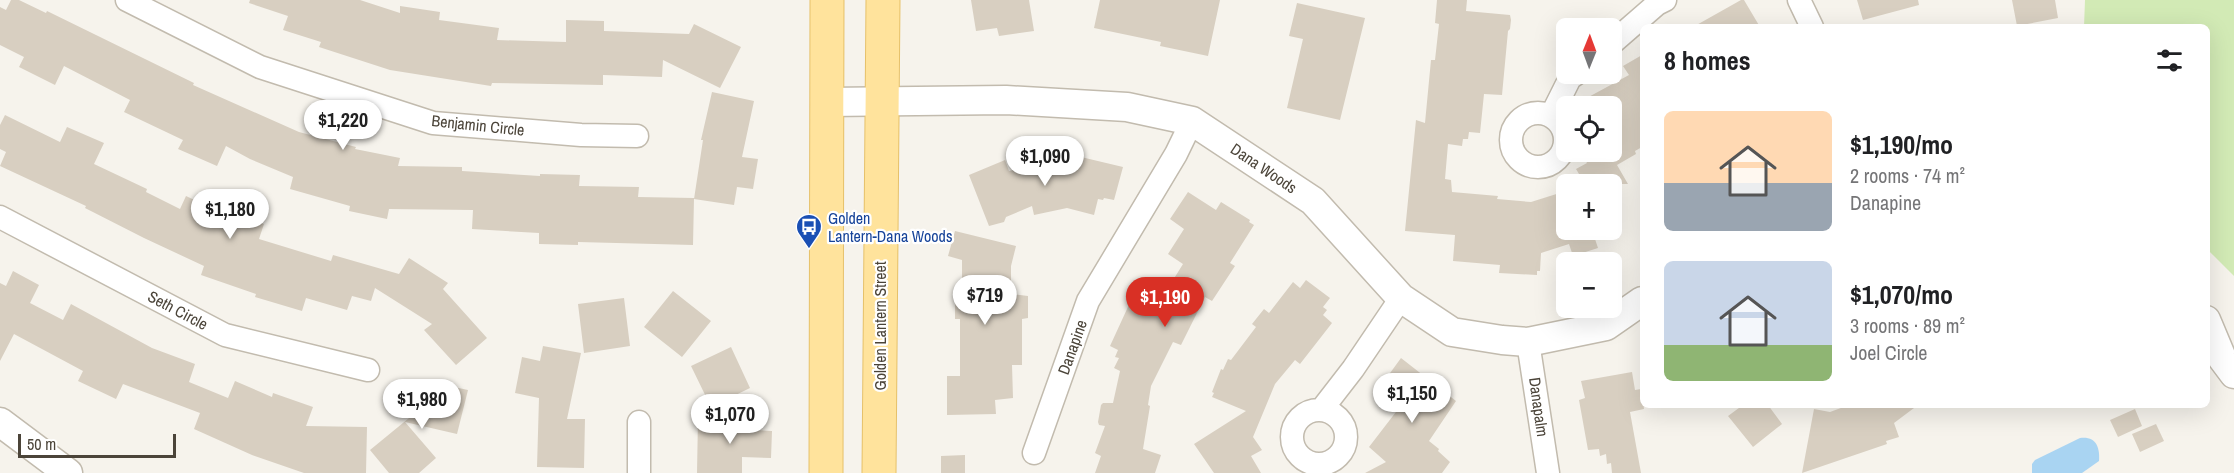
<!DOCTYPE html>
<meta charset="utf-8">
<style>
:root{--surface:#fff;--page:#f6f6f6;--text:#202124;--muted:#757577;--accent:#d93025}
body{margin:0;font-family:"Archivo Narrow",sans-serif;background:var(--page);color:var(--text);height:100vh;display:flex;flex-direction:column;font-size:22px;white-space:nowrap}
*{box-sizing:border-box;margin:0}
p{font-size:20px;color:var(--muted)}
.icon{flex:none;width:33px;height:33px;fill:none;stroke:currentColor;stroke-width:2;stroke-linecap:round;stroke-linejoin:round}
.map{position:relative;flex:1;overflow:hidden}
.sheet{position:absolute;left:1640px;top:24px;width:570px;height:384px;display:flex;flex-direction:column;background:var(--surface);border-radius:9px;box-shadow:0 6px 24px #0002}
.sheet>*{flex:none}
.needle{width:39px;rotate:1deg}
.fabs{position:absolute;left:1556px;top:18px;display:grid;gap:12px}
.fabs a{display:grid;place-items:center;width:66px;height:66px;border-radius:9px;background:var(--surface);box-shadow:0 6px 24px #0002;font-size:30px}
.scale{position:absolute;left:18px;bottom:15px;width:158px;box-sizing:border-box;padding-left:6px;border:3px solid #4b4439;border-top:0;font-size:16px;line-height:21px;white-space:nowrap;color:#4b4439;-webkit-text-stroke:4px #fff;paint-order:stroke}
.price{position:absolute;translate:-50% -51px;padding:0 14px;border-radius:21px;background:#fff;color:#222;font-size:20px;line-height:39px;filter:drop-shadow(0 2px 3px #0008)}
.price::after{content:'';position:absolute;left:50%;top:36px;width:18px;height:14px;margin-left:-9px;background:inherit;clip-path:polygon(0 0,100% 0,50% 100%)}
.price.active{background:var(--accent);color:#fff}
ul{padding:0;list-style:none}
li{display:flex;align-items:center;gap:18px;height:150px;padding:0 24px}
li span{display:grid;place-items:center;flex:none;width:168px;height:120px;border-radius:9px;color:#555}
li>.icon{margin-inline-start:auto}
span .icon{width:72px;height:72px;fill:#fffc;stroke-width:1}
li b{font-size:26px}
h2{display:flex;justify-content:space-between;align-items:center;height:72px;padding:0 24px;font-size:26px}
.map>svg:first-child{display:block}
.green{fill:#d2eab5}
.water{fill:#a9d4f2}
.building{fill:#d8cfc1}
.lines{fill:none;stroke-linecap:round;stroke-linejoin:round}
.minor-casing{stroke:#c2bbae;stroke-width:25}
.tertiary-casing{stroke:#c2bbae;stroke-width:31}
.primary-casing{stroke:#e6c16a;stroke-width:35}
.minor{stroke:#fff;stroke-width:22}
.tertiary{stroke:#fff;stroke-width:28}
.primary{stroke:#ffe39c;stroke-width:33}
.labels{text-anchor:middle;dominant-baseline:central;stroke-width:4.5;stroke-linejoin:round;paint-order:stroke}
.street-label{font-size:16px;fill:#4b4439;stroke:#fff}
.transit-label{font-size:16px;fill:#164399;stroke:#fff;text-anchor:start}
</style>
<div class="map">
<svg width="2234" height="473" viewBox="0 0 2234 473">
<rect width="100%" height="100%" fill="#f6f3ec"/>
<path class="green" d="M2085,0H2234V276L2207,249L2206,27H2084Z"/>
<path class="water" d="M2080,438C2096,436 2100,447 2099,461L2082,473H2032V464L2035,460Z"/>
<path class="building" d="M11,0H19L46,13L47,11L194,83L193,85L299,132L356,147L355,149L400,158L398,166L462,167V171L540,176V174L580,175L579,186L639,187L638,197L694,198L693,245L578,242V245L539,244V233L472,229L473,210L389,209L387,219L349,211L350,206L290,189L293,177L250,159L226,146L217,166L178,149L183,140L124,112L130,100L64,66L55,85L19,67L24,57L0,45V7L6,10Z
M250,0H360L400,13V6L440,12L439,20L499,28L497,40L566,42V20L604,21V31L689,34L694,24L741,47L720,88L663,60L662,77L603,75V85L492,83L491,86L390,70L319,47L321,42L283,30L288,16L249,3Z
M971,0H1029L1034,31L999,36L997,28L976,31Z
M1100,0H1220L1208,56L1160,46L1161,42L1094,28Z
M1437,0H1467L1466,11L1510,15L1511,20L1510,29L1508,31L1502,95L1484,94L1480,133L1469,132L1468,139H1463L1462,146L1448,144L1445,179L1451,180L1452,192L1498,196L1497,199L1531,202L1566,191V230H1604V233L1594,236L1598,248L1573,256L1569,244L1541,253L1540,271H1537V275L1499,273L1500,265L1453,261L1455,235L1405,231L1416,120L1425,123L1431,60H1435L1439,24L1435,23Z
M1741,0H1744L1760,27H1693Z
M1857,0H1918L1919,5L1863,20Z
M2012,0H2055L2058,18L2017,26Z
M1297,3L1365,18L1340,120L1287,108L1303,39L1289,36Z
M1642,55V147L1635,151L1636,154L1617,165L1628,184H1585L1576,169L1587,163L1581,152H1611V106H1572L1629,75L1623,66Z
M712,92L754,101L742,157L758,159L753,189L737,187L734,205L694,199L703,140H701Z
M5,115L60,142L67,127L104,143L94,164L147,189L146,192L180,209L186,196L222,213L224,210L264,224L259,239L331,261L333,255L399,274L409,258L448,283L443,289L487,338L456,365L424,330L432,324L375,288L371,301L352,296L347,310L306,298L302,311L255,297L256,294L201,275L204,266L144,238L85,208L86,206L0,166L6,152L0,149V125Z
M1081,157L1123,167L1114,200L1104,198L1103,200L1098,199L1094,215L1067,208L1034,215L1032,206L1006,217L1004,222L989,226L969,175L1005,160L1009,171Z
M1188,192L1216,210L1221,202L1250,220L1249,222L1254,225L1230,263L1235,266L1212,301L1205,297L1181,345L1173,342L1151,386L1148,405L1150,406L1143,449L1161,455L1155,473H1095L1101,456L1095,453L1105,426L1099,425L1098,422L1101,405L1103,403H1113L1120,371L1114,368L1119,358L1115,357L1118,350L1110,346L1133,296L1149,302L1155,288L1165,293L1183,264L1168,254L1184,229L1170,219Z
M955,231L1016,246L1011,266V294L1028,296V318L1022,319V365H1012L1013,398L995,400L996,414L947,415V376H960V319H955V290H962V260L948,256Z
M13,271L39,285L30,303L63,320L71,304L152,348L195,364L189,382L228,398L235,381L272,397L273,393L313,407L306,426L367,427L366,473H304L252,455L194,429L200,413L123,384L116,399L78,381L83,371L14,334L0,361V283L6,286Z
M1306,280L1330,298L1323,307L1327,310L1323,315L1332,323L1300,364L1295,360L1275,384L1253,437L1262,450L1251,456L1261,473H1214L1194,444L1246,411L1212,397L1214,393L1212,392L1221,369L1223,370L1228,359L1231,360L1256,327L1252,324L1264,309L1269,313L1293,282L1300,288Z
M673,291L711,321L682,357L644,327Z
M624,298L630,346L584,353L578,304Z
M543,346L581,353L567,419H585L584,468L537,467L539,398L515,393L522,357L540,361Z
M731,347L750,388L711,407L691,366Z
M1401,358L1456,401L1429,441L1439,449L1438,451L1450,462L1442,473H1365L1386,462L1369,447L1399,408L1377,391Z
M1632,372L1635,390L1641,389L1644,409L1630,412L1641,473H1612L1611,463L1607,464L1606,454L1600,456L1599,449L1588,450L1579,400L1585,398L1581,381Z
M426,381L468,390L457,434L405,422L436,458L419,473H389L370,450L420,409Z
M1743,405H1768L1782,424L1753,447L1728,416Z
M1849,405H1918L1894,423L1899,437L1886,441L1887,444L1802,473L1814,409L1830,412Z
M2135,409L2142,426L2118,437L2110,420Z
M698,418L753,419V430L772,431L771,458L742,457V473H697Z
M2156,424L2164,441L2140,452L2132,434Z
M965,455V473H941V456Z"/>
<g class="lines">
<defs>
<path id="minor" d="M127,0L260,67L433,123L581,135L637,136
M1799,0L1812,27
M1611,44L1657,4L1665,0
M1511 140a27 27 0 1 1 54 0a27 27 0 1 1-54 0Z
M1551,116L1570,78L1576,74
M0,217L225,335L368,370
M1528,342L1548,473
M1322,409L1353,369L1401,298
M1292 437a27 27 0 1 1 54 0a27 27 0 1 1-54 0Z
M1034,453L1088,301L1176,154L1192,121
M639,473V422"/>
<path id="tertiary" d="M827,102L1006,100L1127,107L1192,121L1313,201L1401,298L1452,332L1502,340L1528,342L1606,326L1642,301
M2206,320L2222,358L2234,374
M0,422L68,473"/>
<path id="primary" d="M826,473L827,0
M879,473L883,0"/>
</defs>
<use href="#minor" class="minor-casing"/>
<use href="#tertiary" class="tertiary-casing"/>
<use href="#primary" class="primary-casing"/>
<use href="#minor" class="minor"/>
<use href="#tertiary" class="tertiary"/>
<use href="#primary" class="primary"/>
</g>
<defs>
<symbol id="bus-pin" viewBox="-11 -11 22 30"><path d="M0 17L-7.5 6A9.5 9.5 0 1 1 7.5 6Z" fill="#1a4fb4" stroke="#fff"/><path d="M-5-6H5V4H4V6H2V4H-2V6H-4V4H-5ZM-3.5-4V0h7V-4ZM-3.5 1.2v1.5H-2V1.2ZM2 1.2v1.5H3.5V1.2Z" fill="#fff"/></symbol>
</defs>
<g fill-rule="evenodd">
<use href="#bus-pin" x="794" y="212" width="30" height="40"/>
</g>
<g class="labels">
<g class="street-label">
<text transform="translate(478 125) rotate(6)">Benjamin Circle</text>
<text transform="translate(1264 168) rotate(34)">Dana Woods</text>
<text transform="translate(178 310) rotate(28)">Seth Circle</text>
<text transform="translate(880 326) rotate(-90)">Golden Lantern Street</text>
<text transform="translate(1072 347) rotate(-70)">Danapine</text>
<text transform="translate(1539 407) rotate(82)">Danapalm</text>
</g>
<g class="transit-label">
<text x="828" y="218">Golden<tspan x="828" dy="18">Lantern-Dana Woods</tspan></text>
</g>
</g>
</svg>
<div class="fabs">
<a><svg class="needle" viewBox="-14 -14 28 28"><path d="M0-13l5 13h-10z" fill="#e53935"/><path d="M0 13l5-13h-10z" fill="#757577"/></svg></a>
<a><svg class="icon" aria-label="locate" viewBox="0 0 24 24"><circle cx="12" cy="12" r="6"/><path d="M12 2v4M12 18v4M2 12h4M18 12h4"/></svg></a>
<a>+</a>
<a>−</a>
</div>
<div class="scale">50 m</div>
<b class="price" style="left:343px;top:151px">$1,220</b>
<b class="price" style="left:1045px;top:187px">$1,090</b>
<b class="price" style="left:230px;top:240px">$1,180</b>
<b class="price" style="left:985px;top:326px">$719</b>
<b class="price active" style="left:1165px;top:328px">$1,190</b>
<b class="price" style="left:1412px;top:424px">$1,150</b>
<b class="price" style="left:422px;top:430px">$1,980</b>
<b class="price" style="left:730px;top:445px">$1,070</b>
<section class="sheet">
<h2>8 homes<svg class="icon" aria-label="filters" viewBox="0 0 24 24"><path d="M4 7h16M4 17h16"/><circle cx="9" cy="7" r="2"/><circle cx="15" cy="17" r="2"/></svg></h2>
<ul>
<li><span style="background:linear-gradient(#ffd9b3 60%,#9aa5b1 0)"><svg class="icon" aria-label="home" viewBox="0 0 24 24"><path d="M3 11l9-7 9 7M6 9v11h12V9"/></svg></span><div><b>$1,190/mo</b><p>2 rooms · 74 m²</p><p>Danapine</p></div></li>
<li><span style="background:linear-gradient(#c9d6e8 70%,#8fb573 0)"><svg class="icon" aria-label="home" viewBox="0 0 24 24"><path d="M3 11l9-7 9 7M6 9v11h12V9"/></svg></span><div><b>$1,070/mo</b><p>3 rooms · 89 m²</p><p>Joel Circle</p></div></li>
</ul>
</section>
</div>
